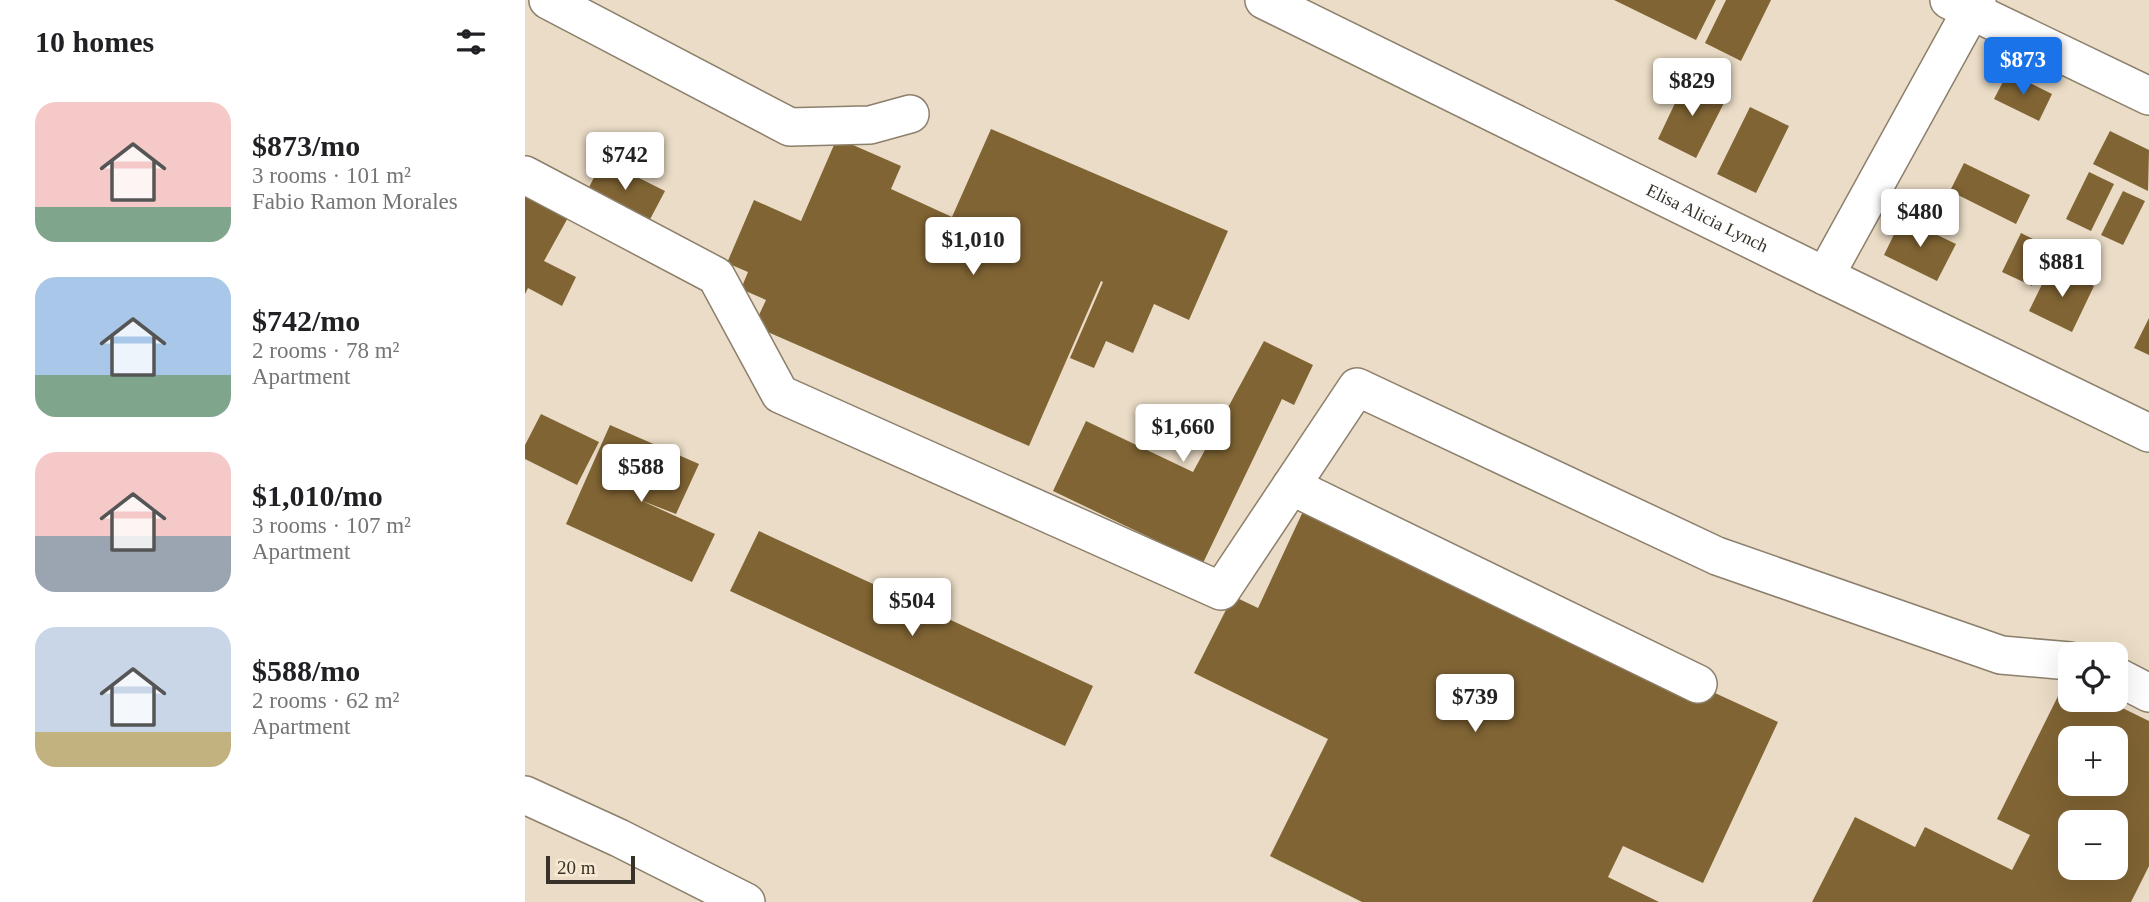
<!DOCTYPE html>
<meta charset="utf-8">
<style>
:root{--surface:#fff;--page:#f6f6f6;--text:#202124;--muted:#757577;--accent:#1a73e8}
body{margin:0;font-family:"Times New Roman",serif;background:var(--page);color:var(--text);height:100vh;display:flex;flex-direction:column;font-size:26px;white-space:nowrap}
*{box-sizing:border-box;margin:0}
p{font-size:23px;color:var(--muted)}
.icon{flex:none;width:38px;height:38px;fill:none;stroke:currentColor;stroke-width:2;stroke-linecap:round;stroke-linejoin:round}
.map{position:relative;flex:1;overflow:hidden}
.drawer{display:flex;flex-direction:column;background:var(--surface);width:525px}
.drawer>*{flex:none}
.fabs{position:absolute;left:1533px;top:642px;display:grid;gap:14px}
.fabs a{display:grid;place-items:center;width:70px;height:70px;border-radius:14px;background:var(--surface);box-shadow:0 7px 28px #0002;font-size:35px}
.scale{position:absolute;left:21px;bottom:18px;width:89px;box-sizing:border-box;padding-left:7px;border:4px solid #373129;border-top:0;font-size:19px;line-height:24px;white-space:nowrap;color:#373129;-webkit-text-stroke:5px #f8e9d3;paint-order:stroke}
.price{position:absolute;translate:-50% -60px;padding:0 16px;border-radius:7px;background:#fff;color:#222;font-size:23px;line-height:46px;filter:drop-shadow(0 2px 4px #0008)}
.price::after{content:'';position:absolute;left:50%;top:42px;width:21px;height:16px;margin-left:-10px;background:inherit;clip-path:polygon(0 0,100% 0,50% 100%)}
.price.current{background:var(--accent);color:#fff}
ul{padding:0;list-style:none}
li{display:flex;align-items:center;gap:21px;height:175px;padding:0 35px}
li span{display:grid;place-items:center;flex:none;width:196px;height:140px;border-radius:21px;color:#555}
li>.icon{margin-inline-start:auto}
span .icon{width:84px;height:84px;fill:#fffc;stroke-width:1}
li b{font-size:30px}
h2{display:flex;justify-content:space-between;align-items:center;height:84px;padding:0 35px;font-size:30px}
main{display:flex;flex:1;min-height:0}
.map>svg:first-child{display:block}
.building{fill:#806434;fill-rule:evenodd}
.lines{fill:none;stroke-linecap:round;stroke-linejoin:round}
.minor-casing{stroke:#8c7f6b;stroke-width:40}
.minor{stroke:#fff;stroke-width:37}
.labels{text-anchor:middle;dominant-baseline:central;stroke-width:7;stroke-linejoin:round;paint-order:stroke}
.street-label{font-size:18px;fill:#373129;stroke:#f8e9d3}
</style>
<main>
<section class="drawer">
<h2>10 homes<svg class="icon" aria-label="filters" viewBox="0 0 24 24"><path d="M4 7h16M4 17h16"/><circle cx="9" cy="7" r="2"/><circle cx="15" cy="17" r="2"/></svg></h2>
<ul>
<li><span style="background:linear-gradient(#f6c9c9 75%,#7fa58c 0)"><svg class="icon" aria-label="home" viewBox="0 0 24 24"><path d="M3 11l9-7 9 7M6 9v11h12V9"/></svg></span><div><b>$873/mo</b><p>3 rooms · 101 m²</p><p>Fabio Ramon Morales</p></div></li>
<li><span style="background:linear-gradient(#a9c7e8 70%,#7fa58c 0)"><svg class="icon" aria-label="home" viewBox="0 0 24 24"><path d="M3 11l9-7 9 7M6 9v11h12V9"/></svg></span><div><b>$742/mo</b><p>2 rooms · 78 m²</p><p>Apartment</p></div></li>
<li><span style="background:linear-gradient(#f6c9c9 60%,#9aa5b1 0)"><svg class="icon" aria-label="home" viewBox="0 0 24 24"><path d="M3 11l9-7 9 7M6 9v11h12V9"/></svg></span><div><b>$1,010/mo</b><p>3 rooms · 107 m²</p><p>Apartment</p></div></li>
<li><span style="background:linear-gradient(#c9d6e8 75%,#c2b280 0)"><svg class="icon" aria-label="home" viewBox="0 0 24 24"><path d="M3 11l9-7 9 7M6 9v11h12V9"/></svg></span><div><b>$588/mo</b><p>2 rooms · 62 m²</p><p>Apartment</p></div></li>
</ul>
</section>
<div class="map">
<svg width="1624" height="902" viewBox="0 0 1624 902">
<rect width="100%" height="100%" fill="#eadcc6"/>
<path class="building" d="M1089,0H1191L1171,40Z
M1201,0H1246L1216,61L1180,43Z
M1483,72L1527,94L1514,121L1469,99Z
M1162,78L1202,97L1171,158L1133,139Z
M1225,107L1264,126L1231,193L1192,174Z
M466,129L703,231L664,320L629,304L608,353L581,341L569,368L545,358L578,282L576,281L504,446L229,326L241,300L216,289L223,272L202,263L229,200L276,221L312,138L376,166L366,189L427,217Z
M1585,131L1624,150L1623,191L1568,164Z
M78,160L140,191L122,225L61,193Z
M1439,163L1505,195L1491,224L1425,191Z
M1564,172L1589,184L1566,231L1541,219Z
M0,190L45,214L19,261L51,277L37,306L3,288L0,294Z
M1598,191L1620,201L1598,245L1576,235Z
M1377,218L1431,244L1412,281L1359,255Z
M1496,233L1526,248L1507,286L1477,272Z
M1526,266L1569,286L1547,332L1504,311Z
M1624,318V355L1609,348Z
M739,341L788,365L769,405L757,399L678,563L528,491L561,421L668,472Z
M16,414L74,442L52,485L0,459V445Z
M85,425L174,464L151,514L115,500L190,534L167,582L41,524Z
M781,505L1253,722L1178,883L1098,846L1083,877L1134,902H837L745,856L803,739L669,673L708,596L733,608Z
M234,531L568,686L540,746L205,591Z
M1541,680L1545,682V700H1581L1624,721V866L1606,902H1287L1330,817L1390,847L1400,827L1487,870L1505,835L1472,819ZM1545,738H1591V784H1545ZM1545,822H1591V868H1545Z"/>
<g class="lines">
<defs>
<g id="minor">
<path d="M23,0L265,127L345,125L385,114"/>
<path id="s1" d="M739,0L1300,276L1624,433"/>
<path d="M1424,0L1624,96"/>
<path d="M0,175L191,276L255,394L696,591L832,387L1192,556L1476,655L1545,661"/>
<path d="M1300,276L1452,0"/>
<path d="M766,486L1173,684"/>
<path d="M1591,676L1624,693"/>
<path d="M0,795L94,838L221,902"/>
</g>
</defs>
<use href="#minor" class="minor-casing"/>
<use href="#minor" class="minor"/>
</g>
<g class="labels">
<g class="street-label">
<text stroke="none"><textPath href="#s1" startOffset="494">Elisa Alicia Lynch</textPath></text>
</g>
</g>
</svg>
<div class="fabs">
<a><svg class="icon" aria-label="locate" viewBox="0 0 24 24"><circle cx="12" cy="12" r="6"/><path d="M12 2v4M12 18v4M2 12h4M18 12h4"/></svg></a>
<a>+</a>
<a>−</a>
</div>
<div class="scale">20 m</div>
<b class="price current" style="left:1498px;top:97px">$873</b>
<b class="price" style="left:1167px;top:118px">$829</b>
<b class="price" style="left:100px;top:192px">$742</b>
<b class="price" style="left:1395px;top:249px">$480</b>
<b class="price" style="left:448px;top:277px">$1,010</b>
<b class="price" style="left:1537px;top:299px">$881</b>
<b class="price" style="left:658px;top:464px">$1,660</b>
<b class="price" style="left:116px;top:504px">$588</b>
<b class="price" style="left:387px;top:638px">$504</b>
<b class="price" style="left:950px;top:734px">$739</b>
</div>
</main>
